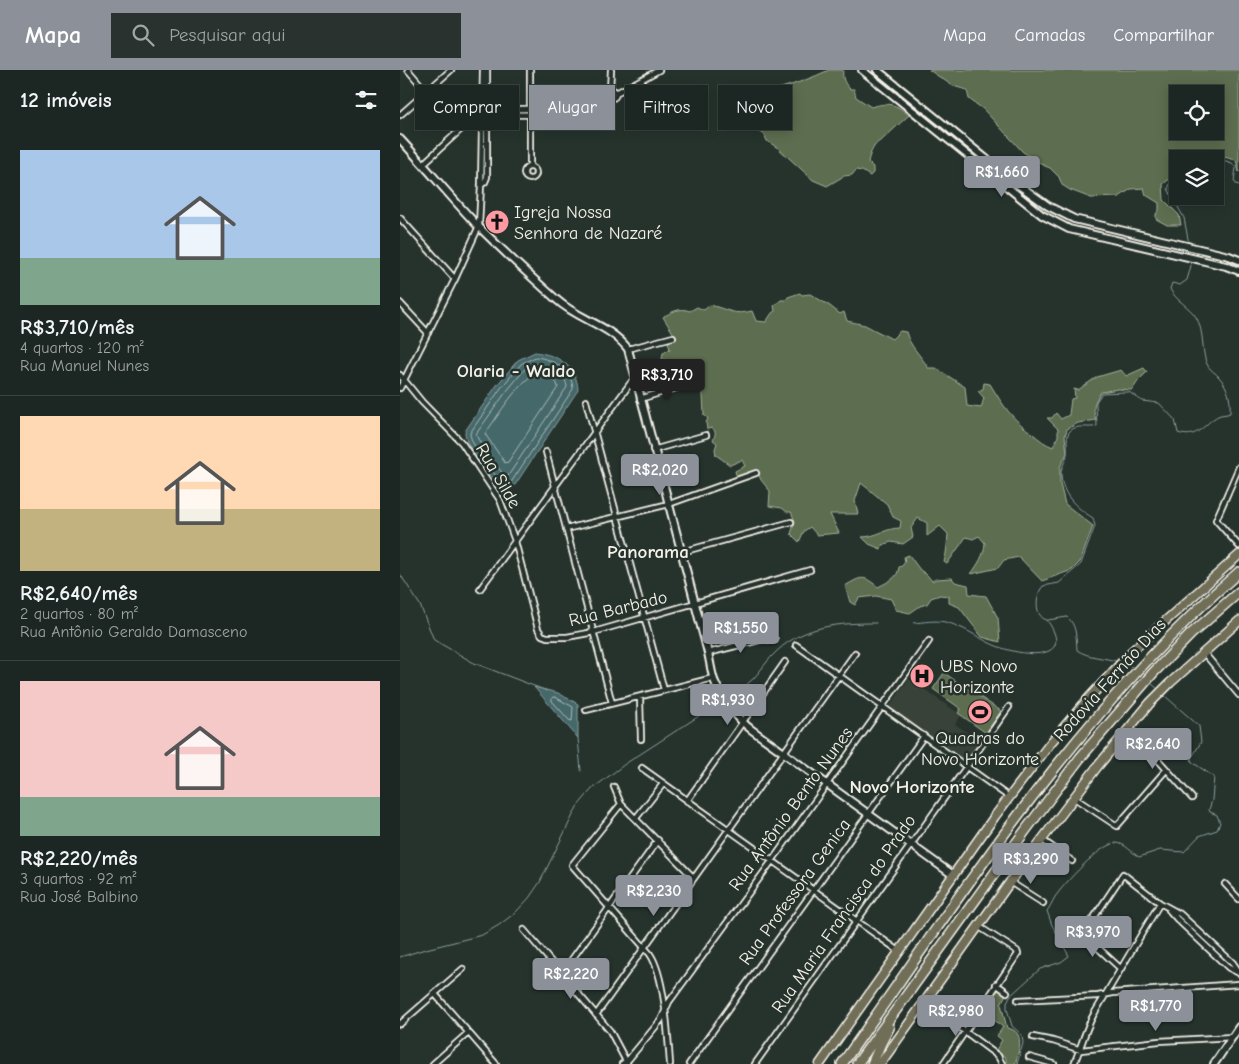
<!DOCTYPE html>
<html lang="pt">
<meta charset="utf-8">
<style>
:root{--surface:#1c2622;--page:#29322f;--text:#f1f3f6;--muted:#a0a5a5;--line:#3a4340;--accent:#8c9099}
body{margin:0;font-family:"Comic Neue",sans-serif;background:var(--page);color:var(--text);height:100vh;display:flex;flex-direction:column;font-size:19px;white-space:nowrap}
*{box-sizing:border-box;margin:0}
p{font-size:16px;color:var(--muted)}
.icon{flex:none;width:28px;height:28px;fill:none;stroke:currentColor;stroke-width:2;stroke-linecap:round;stroke-linejoin:round}
.map{position:relative;flex:1;overflow:hidden}
.sheet{display:flex;flex-direction:column;background:var(--surface);width:400px}
.sheet>*{flex:none}
.guide{position:absolute;left:15px;top:15px;width:475px;height:45px;display:flex;gap:10px}
.tools{position:absolute;left:769px;top:15px;display:grid;gap:10px}
.tools a{display:grid;place-items:center;width:55px;height:55px;border-radius:0px;background:var(--surface);box-shadow:0 2px 12px #0003,0 0 0 1px var(--line);font-size:25px}
.price{position:absolute;translate:-50% -42px;padding:0 11px;border-radius:5px;background:var(--accent);color:#fff;font-size:16px;line-height:32px;filter:drop-shadow(0 1px 2px #0008)}
.price::after{content:'';position:absolute;left:50%;top:30px;width:15px;height:11px;margin-left:-8px;background:inherit;clip-path:polygon(0 0,100% 0,50% 100%)}
.price.selected{background:#222;color:#fff}
ul{padding:0;list-style:none}
li{display:grid;align-content:center;gap:10px;height:265px;padding:0 20px}
li+li{border-top:1px solid var(--line)}
li span{display:grid;place-items:center;height:155px;border-radius:0px;color:#555}
li>.icon{margin-inline-start:auto}
span .icon{width:90px;height:90px;fill:#fffc;stroke-width:1}
li b{font-size:21px}
h2{display:flex;justify-content:space-between;align-items:center;height:60px;padding:0 20px;font-size:21px}
.tag{padding:0 18px;border-radius:0px;background:var(--surface);box-shadow:0 2px 12px #0003,0 0 0 1px var(--line);font-size:18px;line-height:45px}
.tag.selected{background:var(--accent);color:#fff}
header{display:flex;align-items:center;gap:30px;box-sizing:border-box;height:70px;padding:0 25px;background:var(--accent);color:#fff}
header strong{font-size:24px}
nav{display:flex;gap:28px;margin-inline-start:auto;font-size:18px}
.search{width:350px;height:45px;background:var(--page);display:flex;align-items:center;gap:12px;box-sizing:border-box;padding:0 18px;border-radius:0px;color:var(--muted);font-size:19px}
main{display:flex;flex:1;min-height:0}
.map>svg:first-child{display:block}
.built{fill:#394238}
.green{fill:#5d6d4f;stroke:#a8af9c;fill-rule:evenodd}
.water{fill:#45676b;stroke:#8b9e9d}
.lines{fill:none;stroke-linecap:round;stroke-linejoin:round}
.shore{stroke:#aebab6;stroke-width:1}
.stream{stroke:#8b9e9d;stroke-width:1}
.street-casing{stroke:#f4f1e8;stroke-width:8}
.secondary-casing{stroke:#f4f1e8;stroke-width:10}
.primary-casing{stroke:#f4f1e8;stroke-width:11}
.highway-casing{stroke:#f4f1e8;stroke-width:12}
.street{stroke:#26332d;stroke-width:4.5}
.secondary{stroke:#26332d;stroke-width:6}
.primary{stroke:#716e59;stroke-width:8}
.highway{stroke:#716e59;stroke-width:9}
.labels{text-anchor:middle;dominant-baseline:central;stroke-width:5;stroke-linejoin:round;paint-order:stroke}
.poi-label{font-size:18px;fill:#f4f1e8;stroke:#26332d;text-anchor:start}
.street-label{font-size:18px;fill:#f4f1e8;stroke:#26332d}
.neighbourhood-label{font-size:19px;font-weight:bold;fill:#f4f1e8;stroke:#26332d}
</style>
<header>
<strong>Mapa</strong>
<div class="search"><svg class="icon" aria-label="search" viewBox="0 0 24 24"><circle cx="10" cy="10" r="6"/><path d="M15 15l6 6"/></svg>Pesquisar aqui</div>
<nav><a>Mapa</a><a>Camadas</a><a>Compartilhar</a></nav>
</header>
<main>
<section class="sheet">
<h2>12 imóveis<svg class="icon" aria-label="filters" viewBox="0 0 24 24"><path d="M4 7h16M4 17h16"/><circle cx="9" cy="7" r="2"/><circle cx="15" cy="17" r="2"/></svg></h2>
<ul>
<li><span style="background:linear-gradient(#a9c7e8 70%,#7fa58c 0)"><svg class="icon" aria-label="home" viewBox="0 0 24 24"><path d="M3 11l9-7 9 7M6 9v11h12V9"/></svg></span><div><b>R$3,710/mês</b><p>4 quartos · 120 m²</p><p>Rua Manuel Nunes</p></div></li>
<li><span style="background:linear-gradient(#ffd9b3 60%,#c2b280 0)"><svg class="icon" aria-label="home" viewBox="0 0 24 24"><path d="M3 11l9-7 9 7M6 9v11h12V9"/></svg></span><div><b>R$2,640/mês</b><p>2 quartos · 80 m²</p><p>Rua Antônio Geraldo Damasceno</p></div></li>
<li><span style="background:linear-gradient(#f6c9c9 75%,#7fa58c 0)"><svg class="icon" aria-label="home" viewBox="0 0 24 24"><path d="M3 11l9-7 9 7M6 9v11h12V9"/></svg></span><div><b>R$2,220/mês</b><p>3 quartos · 92 m²</p><p>Rua José Balbino</p></div></li>
</ul>
</section>
<div class="map">
<svg width="839" height="994" viewBox="0 0 839 994">
<rect width="100%" height="100%" fill="#26332d"/>
<filter id="ink" filterUnits="userSpaceOnUse"><feTurbulence type="fractalNoise" baseFrequency=".02" numOctaves="2"/><feDisplacementMap in="SourceGraphic" scale="10" xChannelSelector="R" yChannelSelector="G"/><feConvolveMatrix kernelMatrix="1 2 1 2 8 2 1 2 1" color-interpolation-filters="sRGB"/></filter>
<g filter="url(#ink)">
<path class="built" d="M509,609L561,645L555,654L581,672L567,693L488,639Z"/>
<path class="green" d="M429,0H443C442,8 444,13 450,19H454L456,27L471,37C489,32 494,33 509,45L482,70C474,73 470,83 468,92L473,97V103L470,106L462,101L456,100L452,105L444,106L427,116L413,110L378,78L367,71L364,64L342,53L333,40L326,37L325,27C361,26 397,15 429,0Z
M529,0H839V102L836,90L820,86L805,89H778L777,99L772,101L771,108L763,114L764,130L779,145L781,155H767L756,149V144L759,140V133L746,125L744,118L731,119L719,127L691,128L670,120L662,115L659,107L650,98L645,96L623,82L583,39L569,29L567,20L553,16ZM778,24H815V61H778Z
M400,223L402,225L410,224L430,236L440,244L444,242L447,251L465,255L492,269L500,261L506,262C510,277 521,285 528,298H536L565,317L567,336L581,338L584,328L578,321L583,319L584,313L590,314C604,337 611,348 633,364C640,370 645,374 653,377L658,366V359L647,348H652L656,343L661,349L669,345L671,329L675,328L674,319L678,320L697,307L721,300L726,306L744,298L747,302L739,310L732,320L718,319L701,322C694,332 692,338 696,350L678,353L667,359L665,366L667,383L660,397V414L665,434L693,456L680,492L672,500L642,511L619,487L604,490L598,498L571,504C578,494 584,486 585,473L579,466L573,469L566,467L547,494L544,492C547,482 547,474 548,464L540,456L527,466V453L518,448L511,458L513,467L503,474L491,472L482,475L481,479L469,474L462,467C476,467 486,458 500,458L501,451L493,447L487,434L461,413L455,431L458,444H430L439,463L417,465L410,457L404,461L399,472L391,464L395,451L391,442H387L382,438L369,436L370,421L361,410L357,401L337,408L335,401L345,396L342,390L330,395L316,385L315,379L317,373L313,370C315,365 317,362 312,358L307,359L306,353L308,348L304,345L303,325L301,319L297,320L291,312L288,311L283,296L275,299L273,295H270L269,291L262,289L263,283L270,279L268,273L275,266L263,247C272,242 279,237 290,241L297,237L304,240L310,235C327,239 334,246 352,241L356,251L366,252L372,243L375,241L374,236L381,230H386L388,227Z
M509,485L520,500L527,505L532,511L536,509L552,508L555,512L568,515L569,524L586,526L598,548L600,572L582,567L559,537L549,533V526L540,525L531,528L527,534L520,536L510,543L496,540L491,529L476,526L459,528L455,535L450,532L445,516C462,506 463,505 478,517C487,512 498,509 499,497L502,496L505,492L504,487Z
M544,603L601,641L586,663L558,643L561,639L533,619Z
M598,920L606,924L601,934L607,958C626,961 619,981 615,994H604L606,992V988L596,980L602,970L597,966L603,957L584,942Z"/>
<path class="water" d="M135,282C158,285 177,296 178,320L113,418L109,421L104,422C92,410 64,377 65,361L97,315L118,290Z
M134,617L158,623L178,634V668Z"/>
<g class="lines">
<path class="shore" d="M136,287C153,289 172,300 173,319L110,414L106,416C96,408 70,375 70,363L101,318L121,294Z
M137,294C149,295 166,304 167,317L108,406L105,407L78,369L76,364L106,322L125,299Z
M138,302C147,302 156,308 158,317L108,392L105,393L85,364C97,347 120,309 138,302Z
M155,627L173,637L172,651L169,650L152,631V628Z"/>
<path class="stream" d="M815,95L823,90L832,93L836,98L834,111L836,114L839,115
M778,104H774L768,119L784,148L789,174
M0,504L20,535L34,570L74,593L147,621
M648,550L667,547C677,555 676,568 677,580C688,588 705,587 719,592
M514,553C524,552 535,550 545,552C563,556 578,568 594,575C619,586 678,594 647,550C634,547 635,525 643,516L659,513L681,494L695,456L693,448C675,437 661,424 661,402C662,395 667,390 667,383C668,376 665,365 671,360C679,354 689,359 697,356L696,332L702,323L725,322H729L742,331L759,333L775,350L778,363C798,370 803,354 818,346C822,344 826,345 830,343C831,329 828,317 819,307C816,303 810,300 808,296C801,286 805,261 796,247C789,236 776,231 770,219L772,213L780,215L787,210L791,196L790,190
M725,594L735,598
M751,613L759,620
M326,629C335,623 346,616 354,608C362,599 368,589 377,581C405,555 440,553 476,553
M178,668L181,701
M0,887L22,880L82,865L99,855L115,843L129,828L140,812L177,737L192,719L225,694L322,631
M617,994L623,973L622,965L612,956L607,939V932L610,926L640,899L661,892L669,886L652,855L647,841C650,837 652,832 655,827C664,814 700,774 716,773C725,773 732,783 739,787L760,780L784,782L799,766L817,760L820,753L817,745L810,742L809,740L812,730L814,707L792,692L791,689L801,672L799,656L764,625"/>
<defs>
<path id="street" d="M8,0L26,21
M208 24a4 4 0 1 1 8 0a4 4 0 1 1-8 0Z
M210,20L211,0
M216,23L259,0
M0,45L51,0
M79,45C117,43 153,49 189,37C196,34 205,32 211,28
M23,94L82,40L165,38L209,22
M130,96V0
M124 103a6 6 0 1 1 12 0a6 6 0 1 1-12 0Z
M81,115L85,112L87,107V0
M0,148L55,209
M0,233L28,263
M228,279L273,267
M0,305L22,332L62,373L100,430L115,471L138,559L142,565L147,567H167L194,562L410,500
M0,318L55,209L79,156L81,115L83,0
M240,329L289,314
M186,331L264,620
M253,380L306,365
M146,382L212,633
M839,397L816,450L839,476
M166,459L269,434L356,403
M282,482L391,452
M80,519L235,307
M396,575L609,727
M308,583L363,569L375,570
M804,583L839,625
M240,627L241,669
M186,640L313,608
M730,658L792,728
M242,698L499,881
M214,717L221,734L294,808
M673,727L717,756L766,700
M287,731L385,592
M221,734L172,795L250,884C265,906 268,966 270,994
M236,748L263,714
M641,769L672,791
M610,812L643,833
M825,814L839,829
M769,840L777,849L829,898L839,903
M124,860L210,961L227,993
M721,899L683,864L723,804L760,833L780,844L833,893L839,902
M162,903L258,770
M596,914L607,922
M34,923L96,994
M618,930L698,926L713,923L839,914
M524,931L598,986L602,994
M196,945L455,583
M0,954L63,899
M633,967L653,971L681,980L759,971L833,967
M629,987L654,994
M33,994L68,963
M222,994L228,990L261,950L269,932L372,791L529,571
M289,994L524,666
M355,994L609,637
M543,994L618,884L617,881L578,856
M674,994C681,977 685,960 694,944L760,833"/>
<path id="secondary" d="M462,0L642,145L669,159L826,196L839,201
M477,0L612,110L648,136L674,149L829,186L839,190
M0,69C27,98 52,129 79,157C104,182 130,206 157,230C179,250 210,255 228,279L308,583C310,591 311,601 314,610C320,626 338,650 352,660L553,805
M814,994L839,957"/>
<path id="primary" d="M420,994L595,746L652,671L688,629L733,580L839,485
M480,994L610,812L697,697L750,633L770,613L839,551"/>
<path id="highway" d="M442,994C563,822 678,641 839,502
M457,994L625,761L680,688L753,603L791,564L839,522
M472,994L481,973L489,958"/>
</defs>
<use href="#street" class="street-casing"/>
<use href="#secondary" class="secondary-casing"/>
<use href="#primary" class="primary-casing"/>
<use href="#highway" class="highway-casing"/>
<use href="#street" class="street"/>
<use href="#secondary" class="secondary"/>
<use href="#primary" class="primary"/>
<use href="#highway" class="highway"/>
</g>
</g>
<defs>
<symbol id="church-disc" viewBox="-11 -11 22 22"><circle r="9.5" fill="#ff9aa2" stroke="#26332d"/><path d="M-1.2-6h2.4v3.5h3.3v2.4h-3.3V6h-2.4V-.1h-3.3v-2.4h3.3Z" fill="#111"/></symbol>
<symbol id="hospital-disc" viewBox="-11 -11 22 22"><circle r="9.5" fill="#ff9aa2" stroke="#26332d"/><path d="M-5-5h3v3.5h4V-5h3V5h-3V1.5h-4V5h-3Z" fill="#111"/></symbol>
<symbol id="stadium-disc" viewBox="-11 -11 22 22"><circle r="9.5" fill="#ff9aa2" stroke="#26332d"/><path d="M0-5a6.5 5 0 1 0 0 10a6.5 5 0 1 0 0-10ZM-3.5-1.8h7v3.6h-7Z" fill="#111"/></symbol>
</defs>
<g fill-rule="evenodd">
<use href="#church-disc" x="83" y="138" width="28" height="28"/>
<use href="#hospital-disc" x="508" y="592" width="28" height="28"/>
<use href="#stadium-disc" x="566" y="628" width="28" height="28"/>
</g>
<g class="labels">
<g class="poi-label">
<text x="114" y="142">Igreja Nossa<tspan x="114" dy="21">Senhora de Nazaré</tspan></text>
<text x="540" y="596">UBS Novo<tspan x="540" dy="21">Horizonte</tspan></text>
<text x="580" y="668" text-anchor="middle">Quadras do<tspan x="580" dy="21">Novo Horizonte</tspan></text>
</g>
<g class="street-label">
<text transform="translate(98 406) rotate(60)">Rua Silde</text>
<text transform="translate(218 539) rotate(-14)">Rua Barbado</text>
<text transform="translate(710 610) rotate(-48)">Rodovia Fernão Dias</text>
<text transform="translate(391 739) rotate(-54)">Rua Antônio Bento Nunes</text>
<text transform="translate(395 822) rotate(-54)">Rua Professora Genica</text>
<text transform="translate(444 844) rotate(-55)">Rua Maria Francisca do Prado</text>
</g>
<g class="neighbourhood-label">
<text x="116" y="301">Olaria - Waldo</text>
<text x="248" y="482">Panorama</text>
<text x="512" y="717">Novo Horizonte</text>
</g>
</g>
</svg>
<div class="tools">
<a><svg class="icon" aria-label="locate" viewBox="0 0 24 24"><circle cx="12" cy="12" r="6"/><path d="M12 2v4M12 18v4M2 12h4M18 12h4"/></svg></a>
<a><svg class="icon" aria-label="layers" viewBox="0 0 24 24"><path d="M12 4l9 5-9 5-9-5zM3 14l9 5 9-5"/></svg></a>
</div>
<b class="price" style="left:602px;top:128px">R$1,660</b>
<b class="price selected" style="left:267px;top:331px">R$3,710</b>
<b class="price" style="left:260px;top:426px">R$2,020</b>
<b class="price" style="left:341px;top:584px">R$1,550</b>
<b class="price" style="left:328px;top:656px">R$1,930</b>
<b class="price" style="left:753px;top:700px">R$2,640</b>
<b class="price" style="left:631px;top:815px">R$3,290</b>
<b class="price" style="left:254px;top:847px">R$2,230</b>
<b class="price" style="left:693px;top:888px">R$3,970</b>
<b class="price" style="left:171px;top:930px">R$2,220</b>
<b class="price" style="left:756px;top:962px">R$1,770</b>
<b class="price" style="left:556px;top:967px">R$2,980</b>
<div class="guide">
<a class="tag">Comprar</a>
<a class="tag selected">Alugar</a>
<a class="tag">Filtros</a>
<a class="tag">Novo</a>
</div>
</div>
</main>
